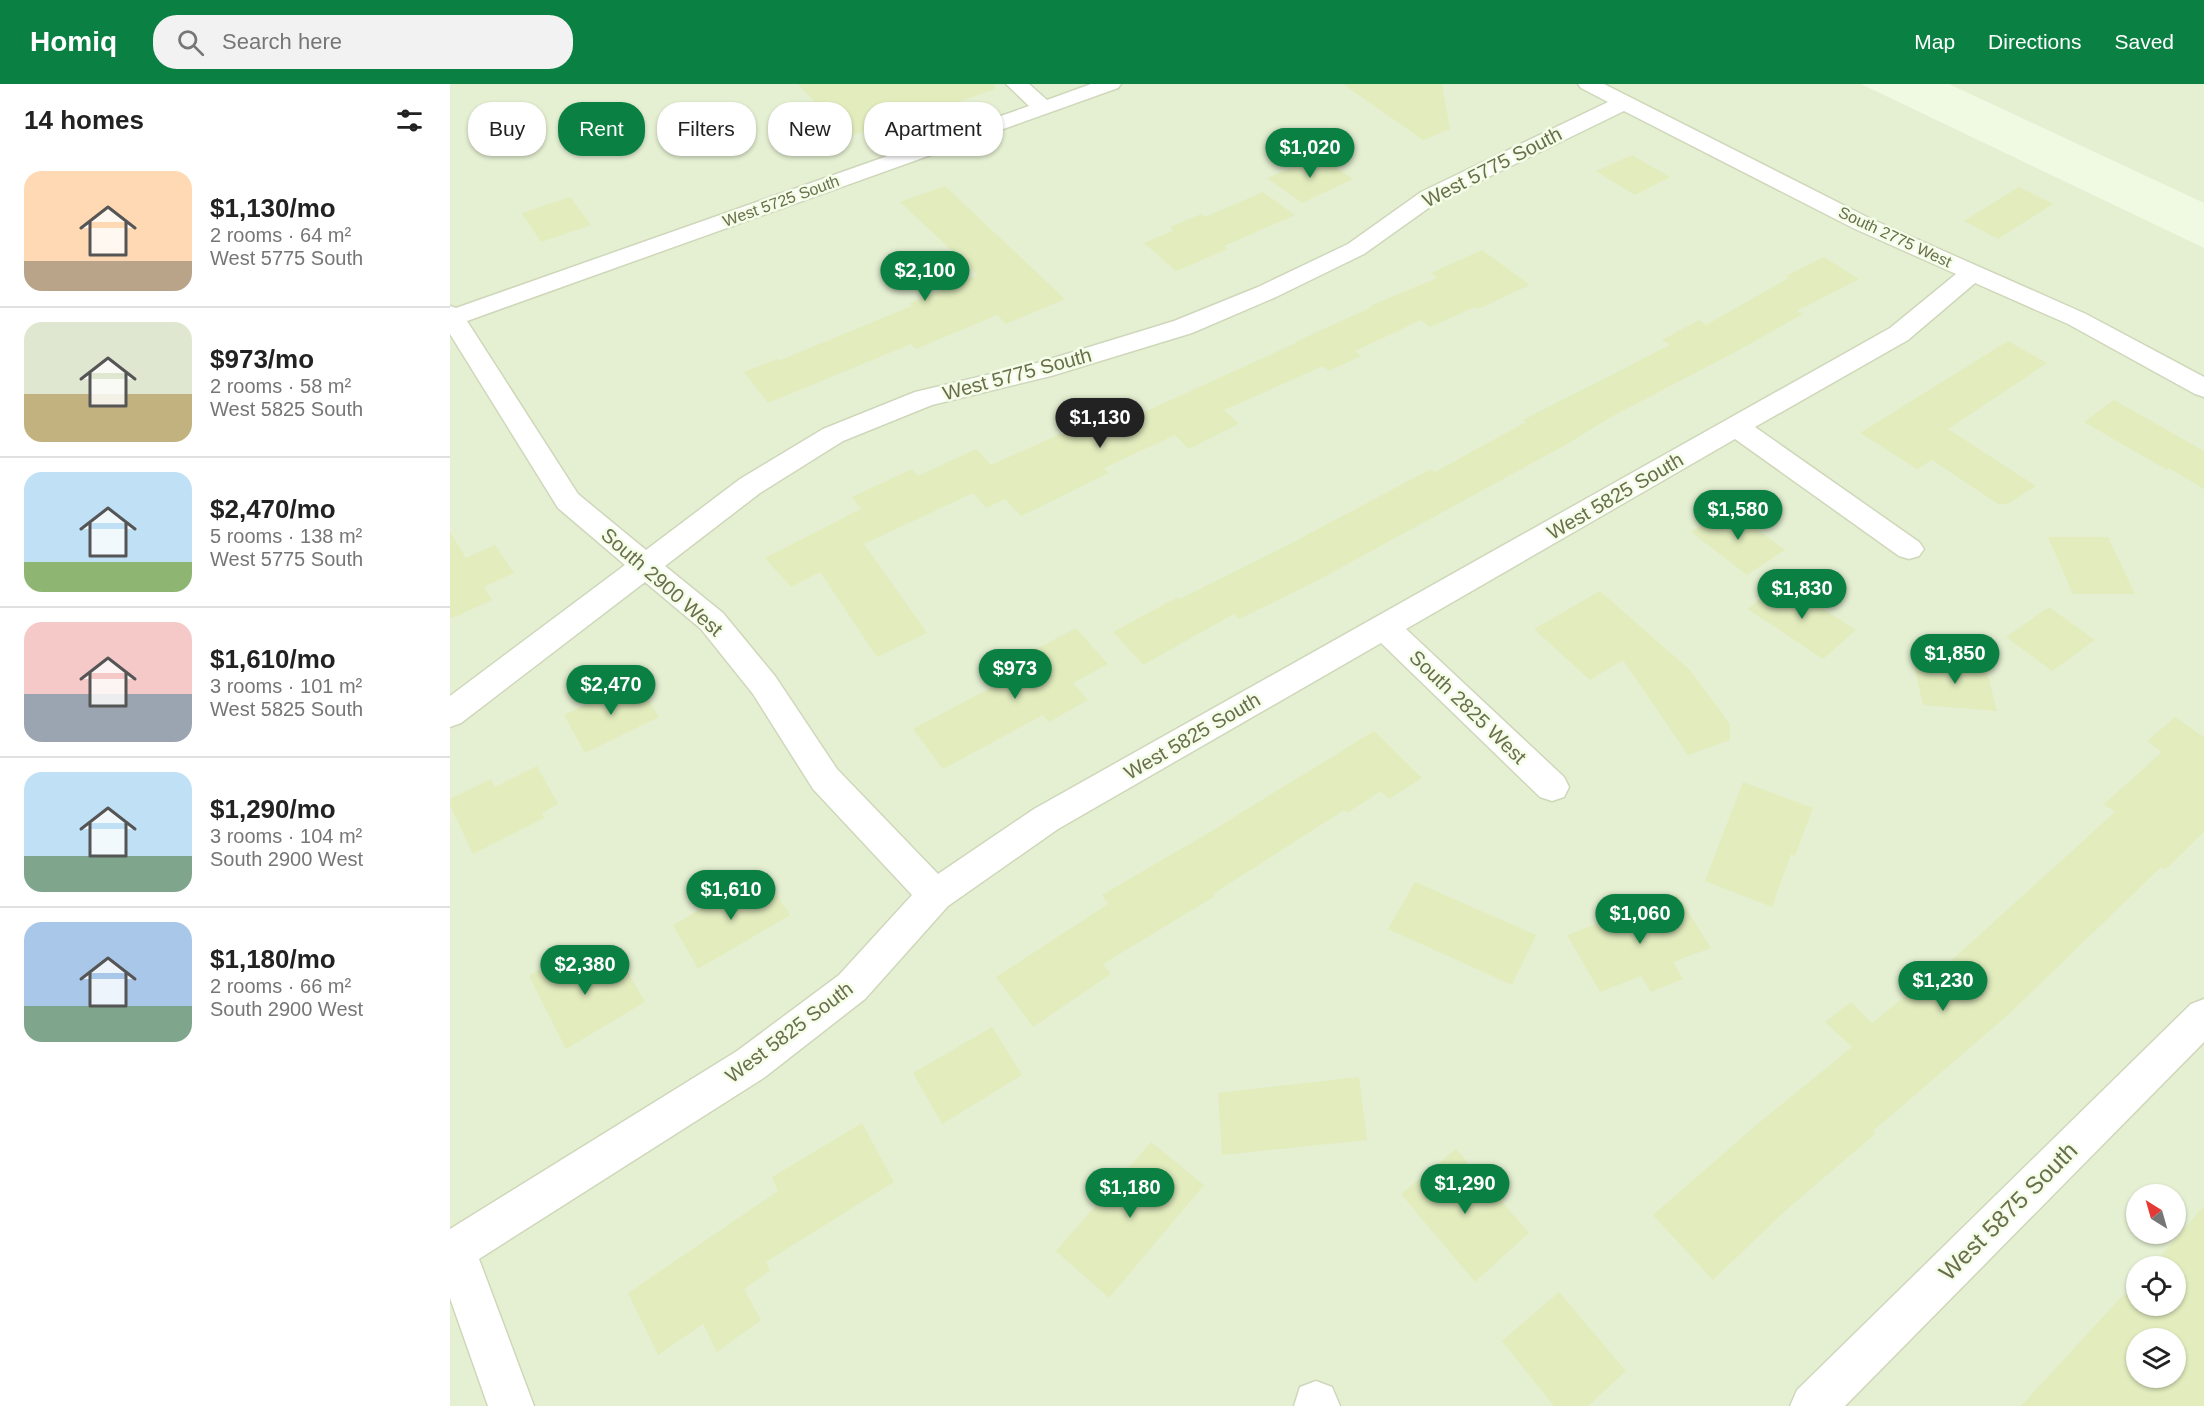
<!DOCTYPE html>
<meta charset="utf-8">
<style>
:root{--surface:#fff;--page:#f2f2f2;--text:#222;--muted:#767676;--line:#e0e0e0;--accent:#0b8043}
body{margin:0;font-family:Arial,sans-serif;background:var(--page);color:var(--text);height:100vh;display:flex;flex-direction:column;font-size:22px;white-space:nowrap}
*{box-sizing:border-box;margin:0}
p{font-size:20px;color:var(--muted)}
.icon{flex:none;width:33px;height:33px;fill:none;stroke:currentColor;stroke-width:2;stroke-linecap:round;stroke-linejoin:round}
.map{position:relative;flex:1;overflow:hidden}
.sheet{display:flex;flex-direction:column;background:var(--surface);width:450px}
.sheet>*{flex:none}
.banner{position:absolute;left:18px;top:18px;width:570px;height:54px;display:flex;gap:12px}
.needle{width:39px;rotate:323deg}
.tools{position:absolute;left:1676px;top:1100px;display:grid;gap:12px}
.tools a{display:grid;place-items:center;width:60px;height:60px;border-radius:50%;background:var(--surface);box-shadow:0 2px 4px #0004;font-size:30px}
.price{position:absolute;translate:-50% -51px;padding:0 14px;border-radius:21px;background:var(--accent);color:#fff;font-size:20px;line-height:39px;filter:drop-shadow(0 2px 3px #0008)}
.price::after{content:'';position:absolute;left:50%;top:36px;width:18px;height:14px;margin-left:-9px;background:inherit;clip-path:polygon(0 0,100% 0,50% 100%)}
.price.current{background:#222;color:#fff}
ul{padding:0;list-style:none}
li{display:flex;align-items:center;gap:18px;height:150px;padding:0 24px}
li+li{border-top:2px solid var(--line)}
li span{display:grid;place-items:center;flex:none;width:168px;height:120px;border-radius:18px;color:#555}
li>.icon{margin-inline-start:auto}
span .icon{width:72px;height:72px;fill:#fffc;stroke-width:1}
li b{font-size:26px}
h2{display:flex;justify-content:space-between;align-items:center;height:72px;padding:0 24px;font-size:26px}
.tag{padding:0 21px;border-radius:24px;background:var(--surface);box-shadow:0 2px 4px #0004;font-size:21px;line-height:54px}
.tag.current{background:var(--accent);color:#fff}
header{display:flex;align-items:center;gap:36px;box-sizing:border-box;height:84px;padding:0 30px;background:var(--accent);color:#fff}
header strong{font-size:28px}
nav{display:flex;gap:33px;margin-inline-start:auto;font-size:21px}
.search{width:420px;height:54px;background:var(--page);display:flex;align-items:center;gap:15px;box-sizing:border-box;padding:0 21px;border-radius:24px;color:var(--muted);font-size:22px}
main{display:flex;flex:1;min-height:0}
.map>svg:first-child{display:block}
.residential{fill:#e5f0d2;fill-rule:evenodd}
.building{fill:#e2ecbd;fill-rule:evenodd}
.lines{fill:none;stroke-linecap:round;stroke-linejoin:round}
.minor-casing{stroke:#cfd7ba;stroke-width:3}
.minor{fill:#fff;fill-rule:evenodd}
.labels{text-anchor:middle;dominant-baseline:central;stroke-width:5;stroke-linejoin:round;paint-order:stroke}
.far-street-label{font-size:16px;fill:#696e4b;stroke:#f4fde8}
.street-label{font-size:20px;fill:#696e4b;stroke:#f4fde8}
.near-street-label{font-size:24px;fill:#696e4b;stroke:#f4fde8}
</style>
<header>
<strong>Homiq</strong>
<div class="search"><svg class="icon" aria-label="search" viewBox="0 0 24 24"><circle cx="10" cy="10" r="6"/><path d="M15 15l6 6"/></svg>Search here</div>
<nav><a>Map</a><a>Directions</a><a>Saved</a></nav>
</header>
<main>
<section class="sheet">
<h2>14 homes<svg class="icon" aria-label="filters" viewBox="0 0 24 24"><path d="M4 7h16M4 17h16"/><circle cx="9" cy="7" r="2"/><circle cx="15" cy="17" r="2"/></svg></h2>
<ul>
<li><span style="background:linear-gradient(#ffd9b3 75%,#b9a48a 0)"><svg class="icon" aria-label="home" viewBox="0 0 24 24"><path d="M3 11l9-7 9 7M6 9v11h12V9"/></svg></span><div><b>$1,130/mo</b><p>2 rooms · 64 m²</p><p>West 5775 South</p></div></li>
<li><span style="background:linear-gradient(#dfe7d0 60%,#c2b280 0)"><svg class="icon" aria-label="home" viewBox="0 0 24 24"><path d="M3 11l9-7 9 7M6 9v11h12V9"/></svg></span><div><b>$973/mo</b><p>2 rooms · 58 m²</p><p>West 5825 South</p></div></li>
<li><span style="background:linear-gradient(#bfe0f5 75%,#8fb573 0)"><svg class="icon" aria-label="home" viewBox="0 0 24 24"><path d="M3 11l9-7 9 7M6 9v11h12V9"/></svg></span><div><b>$2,470/mo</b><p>5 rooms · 138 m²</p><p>West 5775 South</p></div></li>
<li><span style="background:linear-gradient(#f6c9c9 60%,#9aa5b1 0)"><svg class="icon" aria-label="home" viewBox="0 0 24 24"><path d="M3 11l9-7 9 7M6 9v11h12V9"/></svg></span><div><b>$1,610/mo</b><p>3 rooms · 101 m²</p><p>West 5825 South</p></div></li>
<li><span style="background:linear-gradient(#bfe0f5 70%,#7fa58c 0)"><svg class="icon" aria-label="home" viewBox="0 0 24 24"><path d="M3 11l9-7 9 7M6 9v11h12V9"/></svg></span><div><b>$1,290/mo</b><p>3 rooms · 104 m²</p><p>South 2900 West</p></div></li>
<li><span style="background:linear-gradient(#a9c7e8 70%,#7fa58c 0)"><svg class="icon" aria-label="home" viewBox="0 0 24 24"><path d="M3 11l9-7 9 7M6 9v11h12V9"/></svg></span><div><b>$1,180/mo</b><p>2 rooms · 66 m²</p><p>South 2900 West</p></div></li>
</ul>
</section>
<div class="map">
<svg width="1754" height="1322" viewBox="0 0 1754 1322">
<rect width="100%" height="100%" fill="#f0f9e2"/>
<path class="residential" d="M0,0H1411L1754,164V1322H0ZM1686,1110H1725V1149H1686ZM1686,1182H1725V1221H1686ZM1686,1254H1725V1293H1686Z
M1499,0H1754V119Z"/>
<path class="building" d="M348,0H545V5L463,34L460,32L397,53Z
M893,0H992L1000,45L973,56Z
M1182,71L1220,93L1185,111L1146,87Z
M869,72L903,95L852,119L817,94Z
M495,102L615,215L556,240L547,231L466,265L461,260L318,319L294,288L327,275L328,277L462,222L460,219L528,191L450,118Z
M1569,103L1603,120L1548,155L1514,137Z
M813,108L845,131L774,162L778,165L726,187L694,159L723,147L720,143L751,130L755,133Z
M120,113L141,141L91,158L72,129Z
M1032,166L1080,201L1028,225L1025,223L980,243L971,236L905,267L911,272L879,287L873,282L774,326L789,340L739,365L725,351L654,384L659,389L571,432L555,415L536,424L523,409L414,460L477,549L427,573L370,488L341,503L315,474L411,425L402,413L462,385L468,392L526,365L541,381L633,340L638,345L664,333L670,339L846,259L845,258L922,223L920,222L987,194L981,189Z
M1374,173L1409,195L1347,227L1353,230L1289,266L1159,334L1119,359L872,494L789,535L784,530L693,581L663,548L728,513L729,515L836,462L981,385L985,388L1076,338L1073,336L1220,261L1212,256L1249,236L1256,241L1339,194L1336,192Z
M1558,257L1597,279L1498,345L1586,402L1558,420H1548L1482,376L1467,385L1410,349Z
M1664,316L1754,367V405L1719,384L1717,386L1634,338Z
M1278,424L1335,466L1297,491L1241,448Z
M0,448L16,474L45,461L64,489L34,503L42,516L0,535Z
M1598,453H1658L1685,510H1623Z
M1331,498L1406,546L1373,575L1298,525Z
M1150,507L1240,586L1280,640V656L1238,671L1173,576L1140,596L1084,545Z
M1599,523L1645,556L1602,587L1556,553Z
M626,544L658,580L623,599L638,616L599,638L593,631L493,685L463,645L572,587L564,577Z
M1532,569L1547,627L1473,621L1463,576L1517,580Z
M186,596L209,633L135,669L114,631Z
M1725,633L1754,653V748L1715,786L1711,783L1559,930L1423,1047L1425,1050L1334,1128L1263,1196L1203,1131L1311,1037L1402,963L1375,938L1401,918L1422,939L1468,902L1471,904L1665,728L1654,720L1712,668L1697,657Z
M924,647L972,694L939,715L931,707L897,729L894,726L763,810L765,812L653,880L661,890L583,943L546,893L658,820L652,811L760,748Z
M87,682L108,720L92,729L94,734L23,770L0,721V715L41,695L45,703Z
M1293,698L1363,724L1345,772L1341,770L1322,823L1255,797Z
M313,790L340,831L248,885L223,841Z
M965,798L1086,851L1062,901L938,845Z
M1227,810L1261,864L1223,878L1233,895L1201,908L1191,892L1150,908L1117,851Z
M121,868L134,892L169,872L195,918L116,965L79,892Z
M542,943L572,991L492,1040L463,989Z
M909,993L917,1056L772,1071L768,1009Z
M412,1039L444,1098L316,1178L320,1187L294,1205L311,1236L267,1268L253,1240L208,1271L178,1209L328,1107L322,1093Z
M701,1058L754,1101L659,1214L606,1167Z
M1006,1065L1079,1149L1025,1198L951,1110Z
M1754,1122V1322H1571L1674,1210L1676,1212L1686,1200V1221H1725V1182H1702ZM1686,1254H1725V1293H1686Z
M1109,1208L1176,1287L1138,1322H1104L1052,1257Z"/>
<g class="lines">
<defs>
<path id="minor" d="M556,0H579L597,16L641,0H671L668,4L17,237L128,410L196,466L290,395L373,345L465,308L587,279L724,237L808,203L898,160L971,108L1158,18L1131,4L1128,0H1154L1419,134L1636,230L1754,293V313L1745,310L1618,240L1525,199L1458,256L1305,343L1469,458L1474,465L1469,472L1459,475L1449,472L1285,355L956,545L1114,693L1119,703L1114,713L1102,717L1090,713L931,559L608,745L498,822L415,915L315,993L29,1175L84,1322H38L0,1214V1145L287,967L389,891L462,811L363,705L303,610L251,545L195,498L11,639L0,643V612L175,481L108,424L0,250V222L6,224L579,22ZM1174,27L1403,144L1506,190L1440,244L584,725L488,790L387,685L325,592L273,529L215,482L310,409L393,357L482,321L601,292L742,249L826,213L914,170L987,118Z
M1754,915V958L1395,1322H1340L1347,1306L1741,920Z
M866,1297L882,1303L890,1322H844L850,1303Z"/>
</defs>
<use href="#minor" class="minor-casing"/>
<use href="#minor" class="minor"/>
</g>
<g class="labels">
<g class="far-street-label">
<text transform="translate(331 117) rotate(-20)">West 5725 South</text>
<text transform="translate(1445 153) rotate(25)">South 2775 West</text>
</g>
<g class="street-label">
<text transform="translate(1042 83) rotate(-27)">West 5775 South</text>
<text transform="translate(567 290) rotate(-15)">West 5775 South</text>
<text transform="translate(1165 412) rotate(-30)">West 5825 South</text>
<text transform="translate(212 498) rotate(41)">South 2900 West</text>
<text transform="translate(1018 623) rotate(44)">South 2825 West</text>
<text transform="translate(742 652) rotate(-30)">West 5825 South</text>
<text transform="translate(339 948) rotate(-37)">West 5825 South</text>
</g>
<g class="near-street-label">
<text transform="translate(1558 1127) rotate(-45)">West 5875 South</text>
</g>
</g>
</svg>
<div class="tools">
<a><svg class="needle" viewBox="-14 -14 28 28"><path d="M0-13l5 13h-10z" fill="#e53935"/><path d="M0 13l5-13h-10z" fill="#767676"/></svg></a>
<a><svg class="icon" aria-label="locate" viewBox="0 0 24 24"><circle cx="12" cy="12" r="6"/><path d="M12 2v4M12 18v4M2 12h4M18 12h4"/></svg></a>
<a><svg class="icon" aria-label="layers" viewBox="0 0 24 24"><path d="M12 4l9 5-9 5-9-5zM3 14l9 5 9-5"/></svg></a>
</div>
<b class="price" style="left:860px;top:95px">$1,020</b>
<b class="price" style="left:475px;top:218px">$2,100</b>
<b class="price current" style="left:650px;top:365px">$1,130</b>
<b class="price" style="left:1288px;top:457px">$1,580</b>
<b class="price" style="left:1352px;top:536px">$1,830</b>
<b class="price" style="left:1505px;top:601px">$1,850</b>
<b class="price" style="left:565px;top:616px">$973</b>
<b class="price" style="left:161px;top:632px">$2,470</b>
<b class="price" style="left:281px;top:837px">$1,610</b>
<b class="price" style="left:1190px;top:861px">$1,060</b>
<b class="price" style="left:135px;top:912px">$2,380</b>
<b class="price" style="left:1493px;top:928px">$1,230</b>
<b class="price" style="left:1015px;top:1131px">$1,290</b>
<b class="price" style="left:680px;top:1135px">$1,180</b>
<div class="banner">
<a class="tag">Buy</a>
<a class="tag current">Rent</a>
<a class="tag">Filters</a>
<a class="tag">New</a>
<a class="tag">Apartment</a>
</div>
</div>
</main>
